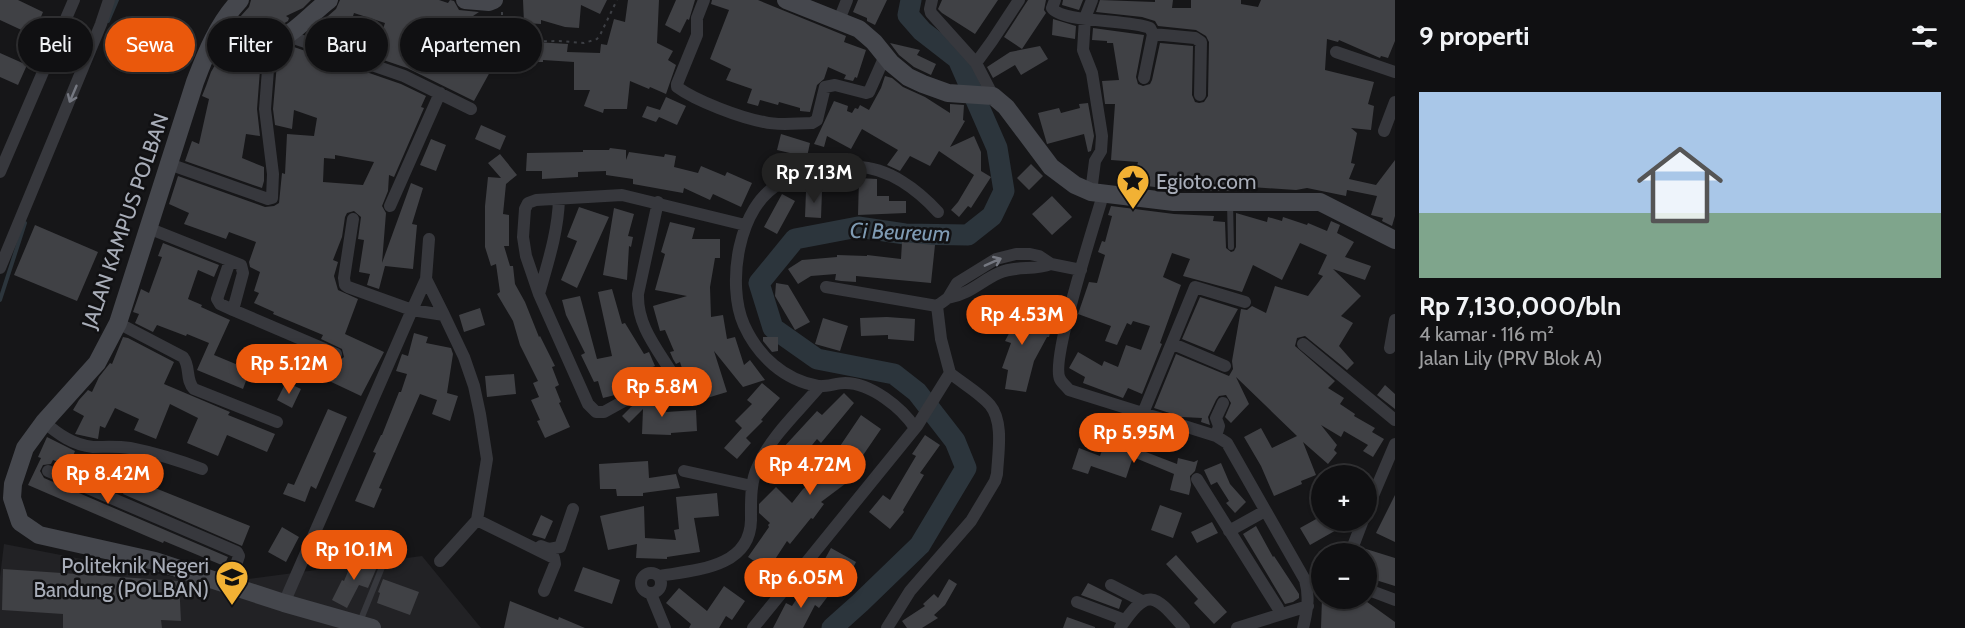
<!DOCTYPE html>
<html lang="id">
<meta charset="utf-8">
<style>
:root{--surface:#101012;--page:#19191b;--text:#f1f3f6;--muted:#9c9d9f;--line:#303032;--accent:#ea580c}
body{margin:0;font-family:Cabin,sans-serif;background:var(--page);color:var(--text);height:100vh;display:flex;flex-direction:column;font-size:22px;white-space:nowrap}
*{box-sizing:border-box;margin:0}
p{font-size:20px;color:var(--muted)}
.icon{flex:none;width:33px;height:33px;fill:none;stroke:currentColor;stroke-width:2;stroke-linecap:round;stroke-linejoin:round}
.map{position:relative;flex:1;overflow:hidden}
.panel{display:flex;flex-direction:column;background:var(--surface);width:570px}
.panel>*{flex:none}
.guide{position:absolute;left:18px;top:18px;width:570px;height:54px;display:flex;gap:12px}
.buttons{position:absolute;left:1311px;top:465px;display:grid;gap:12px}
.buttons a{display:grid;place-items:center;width:66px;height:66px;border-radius:50%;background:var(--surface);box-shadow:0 2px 4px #0004,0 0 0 2px var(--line);font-size:30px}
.price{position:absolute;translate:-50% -51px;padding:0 14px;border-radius:21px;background:var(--accent);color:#fff;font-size:20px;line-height:39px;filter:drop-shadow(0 2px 3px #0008)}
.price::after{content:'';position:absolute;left:50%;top:36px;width:18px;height:14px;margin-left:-9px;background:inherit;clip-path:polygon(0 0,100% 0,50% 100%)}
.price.selected{background:#222;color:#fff}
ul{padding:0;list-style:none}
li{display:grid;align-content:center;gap:12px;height:318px;padding:0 24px}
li+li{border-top:2px solid var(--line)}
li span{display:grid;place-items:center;height:186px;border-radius:0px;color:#555}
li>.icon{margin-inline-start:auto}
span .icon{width:108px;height:108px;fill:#fffc;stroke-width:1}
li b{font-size:26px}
h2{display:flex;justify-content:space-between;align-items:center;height:72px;padding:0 24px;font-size:26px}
.pill{padding:0 21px;border-radius:27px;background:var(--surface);box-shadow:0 2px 4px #0004,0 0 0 2px var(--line);font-size:21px;line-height:54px}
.pill.selected{background:var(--accent);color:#fff}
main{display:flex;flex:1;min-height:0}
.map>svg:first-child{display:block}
.built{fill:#222225}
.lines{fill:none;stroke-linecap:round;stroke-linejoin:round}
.stream{stroke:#2c353c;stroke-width:4}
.river{stroke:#2c353c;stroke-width:21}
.building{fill:#404145;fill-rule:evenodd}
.path{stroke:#3d3f44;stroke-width:2;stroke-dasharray:3 4.5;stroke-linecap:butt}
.lane{stroke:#37383d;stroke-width:6}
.street{stroke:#37383d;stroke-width:12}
.secondary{stroke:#45474d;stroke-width:18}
.oneway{stroke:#757881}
.labels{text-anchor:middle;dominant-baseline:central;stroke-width:5;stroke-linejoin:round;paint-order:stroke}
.poi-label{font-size:21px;fill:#a8adb8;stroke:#111113;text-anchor:start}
.street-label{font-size:21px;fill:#a8adb8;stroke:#111113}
.water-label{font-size:22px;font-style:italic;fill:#7f9bb3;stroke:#111113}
</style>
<main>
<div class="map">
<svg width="1395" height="628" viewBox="0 0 1395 628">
<rect width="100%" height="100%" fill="#161618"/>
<path class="built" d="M4,544L211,584L422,556L481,628H0V577Z"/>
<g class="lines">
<path class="stream" d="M108,21L117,0
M0,300L25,223"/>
<path class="river" d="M832,628L860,603L920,545L966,468L955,441L917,392L894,374L817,359L773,328L759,283L795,239L858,227L905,234L968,235L992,216L1004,191L997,148L958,59L922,31L908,15L911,0"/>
</g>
<path class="building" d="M0,0H18L43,12L40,19L50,23L43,40L0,20Z
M251,0H311L303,8L286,16L289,18L288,21L274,29L257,22L255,26L240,17L249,7Z
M340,0H439L448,3L450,0L454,1L459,10L479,12L464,22L488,35L492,27L500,30L495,43L497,44L495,50L505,51L499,61H496L474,101L407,68L307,34L316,26L318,27L320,23L336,9ZM354,13L385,23L379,41L348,32Z
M523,0H607L600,14L581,5L579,28L565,27L541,20V24L524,23Z
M628,0H659L657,43L673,51L668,60L676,65L666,94L650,87L649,89L630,81L627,109H604L603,113L584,106L590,90H574V62L543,60V62H533V54H525V45L536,44V42L568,44L567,52L600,53L601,44L607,45L614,19L625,22Z
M676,0H695L689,20L687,19L680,33L665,25Z
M712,0H758L846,36L844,42L866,50L857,78L855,77L853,81L844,79L846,75L828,67L824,79L817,85L810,112L800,111V108L779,102L778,105L760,100L758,106L747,103L752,89L726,80L731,69L710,59L729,10L711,4Z
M858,0H887L875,25L867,21V18L853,12Z
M942,0H998L975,34L942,13L938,9Z
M1028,0H1046L1044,10L1046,13L1022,49L1004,37Z
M1063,0H1083L1079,10L1062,5Z
M1100,0L1155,2V0H1173L1172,8H1191V0H1241V4L1258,7L1261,0H1395V41L1388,58L1381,56L1380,58L1339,40L1338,42L1327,39L1325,70L1374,82L1368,104L1374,106L1371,130L1351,128L1357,133L1351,163L1355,164L1349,179L1376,185L1395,160V216L1392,226L1382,221L1383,218L1371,215L1377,196L1347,190L1346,196L1307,188L1296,190L1251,187L1228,191H1198V189L1177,188V190L1132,184L1138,162L1111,160L1115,104H1105L1102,81L1119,80L1113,43H1107V41L1092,40L1093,28L1144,35L1136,77L1138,84L1143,86L1150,84L1152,80L1160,43L1193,46L1192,95L1195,102L1199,103L1204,102L1208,96L1209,42L1206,36L1196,30L1158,26L1155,21L1142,17L1096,12Z
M1053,19L1076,26L1075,39L1052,35Z
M890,43L920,50L917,55L936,64L931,75L914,67L899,55Z
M291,46L401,84L426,96L421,107L424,108L394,177L389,175L388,191L382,206L386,213L382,263L411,183L423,188L412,224L417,225L413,269L385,266L379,289L367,285L370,274L359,272L364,240L358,239L361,217L354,211L347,213L345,217L342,237L333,260L338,262L334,276L338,290L358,299L345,334L384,352L361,396L325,379L324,382L307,376L315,354L338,362L344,357L342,349L321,339L323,335L273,314L274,312L254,303L259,293L254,291L260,272L250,267L249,262L256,242L229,232L226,239L184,224L189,213L169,204L178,176L265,207L274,206L279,203L282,173L285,174L287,134L314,136L317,118L294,110L292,129L275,125L273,109L278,52ZM335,155L374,162L363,185L323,182L324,158L335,159Z
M1040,46L1048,59L1021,75L1015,65L993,78L987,67L1010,52Z
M226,52L248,56L241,65L260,70L257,109L260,136L246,134L242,158L264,167V181L262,188L185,161L192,141L199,144L209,99L202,96L206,86L211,72L222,53L224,54Z
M0,53L27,65L18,85L0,77Z
M885,76L892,78L903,87L925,97L950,113V104L964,105L963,120L965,121L950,147L974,136L981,152V171L991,177L971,208L968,206L959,217L951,210L958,202L974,175L939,151L930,166L910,156L900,171L887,165L898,150L862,129L851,149L827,136L824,147L814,144L834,101L848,106L847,111L852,113L855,108L858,109L860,105L869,110L881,88Z
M666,97L686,106L677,125L659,117L656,122L642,117L647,106L660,110Z
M1088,103L1094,136L1091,151L1088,152L1084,134L1047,144L1038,113L1059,108L1061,113L1080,108L1079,104Z
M481,125L506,136L500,150L475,139Z
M781,134L810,143L807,157L777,150Z
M431,139L446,145L436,171L420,165Z
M610,148L626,150V160L629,152L664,157L665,154L676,156L674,167L698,173L701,166L725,176L727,172L752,183L741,207L713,194L710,200L684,188L683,193L633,184V179L606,175V171L578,172V177L542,179V171H526L527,153L583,152V150H609Z
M500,154L517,175L506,184L503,214L509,215V246H504L510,266H513L515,284L525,302L539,337L540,336L555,366L552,367L559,385L555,387L561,402L559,403L570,427L545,438L537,421L540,420L531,400L539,397L533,383L538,381L520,345L513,321L497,294L500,292L496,264L491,266L485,247V206L488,177L501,178L488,163Z
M1031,164L1043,176L1029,190L1017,178Z
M859,178L877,179V196H889V201H906V213L858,215Z
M806,191H822L821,218L805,217Z
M782,194L795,201L777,234L764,227Z
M1052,196L1072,217L1052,235L1032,214Z
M1111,206L1174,214L1214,216L1213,221L1225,222L1226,248L1231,252L1234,251L1236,247V213L1267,222L1268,217L1282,221L1283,217L1307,225L1308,223L1327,231L1331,221L1340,225L1337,233L1354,242L1345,257L1371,266L1365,280L1333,269L1361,296L1341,316L1353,323L1339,346L1354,363L1347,370L1305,336L1297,338L1295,346L1335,381L1328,388L1344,398L1340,404L1355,414L1354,416L1375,428L1372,432L1384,439L1373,457L1363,451L1368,445L1344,431L1341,437L1321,425L1337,445L1334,450L1337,453L1328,464L1303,442L1316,475L1301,481L1302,484L1274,496L1261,466L1244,437L1261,428L1272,448L1297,436L1236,377L1249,404L1231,423L1225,417L1231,403L1226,395L1219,396L1216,400L1208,417L1210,425L1201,422L1202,418L1182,417L1154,408L1176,354L1229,376L1233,369L1232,361L1241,309L1247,310L1252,306L1266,313L1275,286L1308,296L1323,276L1318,274L1327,255L1300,243L1282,280L1253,265L1242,292L1183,276L1190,259L1172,253L1163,277L1181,285L1160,343L1162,344L1142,394L1128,388L1123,398L1083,383L1085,377L1069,368L1078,352L1102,366L1104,361L1118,367L1126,345L1141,350L1150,326L1133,321L1131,325L1127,323L1117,345L1105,341L1111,326L1078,314L1089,282L1097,283L1105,255L1098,252L1102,241L1105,242L1112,216L1108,215Z
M579,207L609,217L577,288L561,280L577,241L567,237Z
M614,208L634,214L628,236L633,237L631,247L629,246L627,280L603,275Z
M670,222L695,228L692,239H720V258H715L710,287L711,317L723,315L727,339L735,337L744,365L750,360L765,380L743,387L714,351L727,392L690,403L689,377L685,378L680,362L676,364L673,359L670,352L674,351L665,330L660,331L653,306L687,296L655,290L665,254L661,252Z
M35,225L98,252L77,301L14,275Z
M902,242L935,245L931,283L856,276V282L841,281L835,280L836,274L811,276L798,284L788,269L802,260L837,257V255L867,256V255L901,259Z
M163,243L219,265L214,277L198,270L188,299L202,305L201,307L230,320L214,355L250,370L243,389L197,370L209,343L187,334L186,336L157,325L153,332L135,323L139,314L133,312L141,289L149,293L162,257L158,256Z
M776,283L788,285L810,322L795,330L775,296Z
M612,289L622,324L625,323L644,354L649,352L655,366L631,376L632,379L616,385L619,394L603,398L598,381L594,382L581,355L585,353L566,315L562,300L580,296L597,359L612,356L598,292Z
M1200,297L1238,309L1214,352L1182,339Z
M997,302L1022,311L1020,315L1053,323L1049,337H1047L1034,361L1026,392L1005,389L1008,370L1002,368L1011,343L1005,341L1015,322L993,314Z
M480,308L485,325L464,332L459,315Z
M887,317L915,319L914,341L888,339V335L861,336L860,318Z
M823,318L848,326L840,351L815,344Z
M414,333L428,337L426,343L451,348L453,354L447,393L458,396L450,421L432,414L437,400L420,394L379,488L382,489L374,508L355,501L376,453L373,452L381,435H382L399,392H401L407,374L396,371L402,354L408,356Z
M123,337L128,338L174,362L164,384L230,412L228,415L275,434L267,452L227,435L218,456L187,443L198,418L170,404L156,439L134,430L139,419L115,408L105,428L100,426L98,439L75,434L84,416L73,410L79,400L88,390L92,392L99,377L110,363L112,364Z
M763,337H778V351L772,352L763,341Z
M514,374L516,394L487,397L485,376Z
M286,382L301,389L292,408L277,400Z
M762,383L780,398L761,420L763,421L746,438L751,443L737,459L724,448L742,428L735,421L752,404L747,400Z
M1385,385L1395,394V409L1377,395Z
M844,393L854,403L821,443L817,439L798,462L782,449L817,411L822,415Z
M647,397H665L666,412L696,410L697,431L671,433V435L642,434L643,409L629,423L622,416L631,407Z
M328,409L347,417L316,489L311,486L305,502L283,494L288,483L294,485Z
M861,415L881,429L844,483L845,484L821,502L824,504L813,519L811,518L790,544L787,541L768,570L748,557L769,527L768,525L770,523L759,513V504L776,487L792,503L803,489L838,462L832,458Z
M925,435L940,445L920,473L924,475L903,510L904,512L890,529L869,512L883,495L890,500L916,456L912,454Z
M47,437L75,451L69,466L53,460L51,464L43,465L40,471L44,478L228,557L224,566L164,541L163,543L151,538L28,485L41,458L38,457Z
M1107,437L1177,464L1178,458L1194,462L1198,460L1195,471L1190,476L1191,485L1189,495L1170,490L1174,474L1133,457L1126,478L1091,466L1088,474L1072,469L1079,448L1100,456Z
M648,461L649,478L676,474L680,488L643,493V496H617L616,489H600L599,464Z
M1221,463L1230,484L1246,502L1235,513L1226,503L1229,501L1217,482L1211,485L1204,470Z
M130,478L250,526L242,546L123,494Z
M717,493L719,516L694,518L700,552L667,557V559L636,558L637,544L608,550L600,516L644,506L645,538L676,540L674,530L679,529L676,497Z
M1395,495V542L1376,533Z
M1160,505L1182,513L1173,538L1151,530Z
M541,515L553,521L545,539L532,535Z
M1318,518L1319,520H1354L1310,545L1300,528Z
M1212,522L1218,533L1197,543L1191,532Z
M1256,526L1273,557L1274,556L1299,594V598L1293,602L1285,604L1243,534Z
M282,527L299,537L286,562L268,552Z
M831,548L856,562L847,580L821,566Z
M1366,549L1395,558V586L1366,577Z
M1176,555L1227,612L1214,624L1194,603L1198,599L1166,564Z
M354,557L377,567L368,588L359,585L347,608L332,600L342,580L344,581Z
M583,567L620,580L612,604L574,591Z
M3,569L179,581L181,621L161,620L162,628H63V614L2,610Z
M383,579L419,592L410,615L377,603L380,593L378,592Z
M949,579L957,584L945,605L934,615L938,618L922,628H907L902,621L925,606L923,604L934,594L938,598Z
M807,583L828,596L819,608L815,605L803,628H773L786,603L792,606Z
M1088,583L1122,600L1119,609L1081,595Z
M724,586L745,601L732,620L726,616L719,628H689L691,624L666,603L679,588L707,611Z
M1322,598L1363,599L1395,622V628H1321Z
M510,601L558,620L559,617L585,628H504Z
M1067,617L1095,627V628H1063Z"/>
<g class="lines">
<path class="path" d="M502,12V35L510,42L559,41L584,43L597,39L600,35L617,0"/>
<path class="lane" d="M1230,203L1231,247
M359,624L389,550"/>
<path class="street" d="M704,0L697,18V35L677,84V87C696,101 741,118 764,122C779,126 797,123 812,123L817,120L825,87L835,85L866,93L869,92L885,56
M932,0L930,9L931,13L976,63L993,96
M1055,0L1052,8C1062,23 1129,19 1150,28L1153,34L1144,78
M839,20L847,0
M1153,34L1195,38L1201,42L1200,95
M288,36L404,76L471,109
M1336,52L1395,72
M976,63L992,41L1019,0
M1384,131L1395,102
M169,164L268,199L272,198L273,174L265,109L270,43
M0,172L74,0
M1091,192L1095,161L1101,151L1102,136L1092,73L1083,50L1085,18L1092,0
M1103,195C1095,222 1050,361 1060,379C1062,383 1067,387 1069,390L1216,436L1227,443L1305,580C1310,597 1307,611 1303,628
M658,202L638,294C637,324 655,346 670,370L669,376L604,412H596L588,404L539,294L526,256L523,237L525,209L528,203L536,200L622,195L745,225
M390,206L440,93
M353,219L344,278L345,285L348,287L412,310L426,279
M148,228L241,265L243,273L233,310L336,354
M429,239L426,279L444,315
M230,261L217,299L220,304L233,310
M0,268L101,24L109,0
M826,287L937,306
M539,294C548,262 558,232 559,199
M948,298C972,293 979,282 999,273C1017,265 1033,271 1051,264
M118,323L183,357C191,367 185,380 194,389L277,422
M1173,344L1225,366
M1303,344L1395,420
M1390,348L1395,320
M1143,413L1195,287L1245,302
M44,422C58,434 73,445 93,447C105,447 117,446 130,448C155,453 178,460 202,469
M915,428C902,408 871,383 845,383C836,383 827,387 818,386C784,380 758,356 744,325C726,285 738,204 781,183C791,178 806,179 817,177C830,175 843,167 857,167C888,167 918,190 938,212
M1216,436L1219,426L1216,418L1223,403
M48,471L237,552L239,556L229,585
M684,471L752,486
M1197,479L1278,608
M1366,512L1395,444
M1229,531L1265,511
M541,546L549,549L560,547L573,509
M1350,554L1363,520
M440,561L477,520
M641 583a10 10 0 1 1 20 0a10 10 0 1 1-20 0Z
M659,576C695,570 750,568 751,520C751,502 750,482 758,466C771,436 799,411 820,386
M1111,585L1142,601
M1366,589L1395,600
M651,594L665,628
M1077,602L1125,620
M284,603L412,310L444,315L464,357L474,386L480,414L487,459L477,520L554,558L555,564L544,591
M753,628L917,426L950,373L941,339L937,306L948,298L957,283L996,259L1016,254H1030L1039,256L1051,264L1081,270
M887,628L910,591L971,521L995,481L997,474C998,453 1004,422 990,405C980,393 962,383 950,373
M1120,628C1148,585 1155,595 1184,628
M1237,628L1308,606"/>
<path class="secondary" d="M240,0C218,23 206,53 195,82L118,323L97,363L44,422L25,448L13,484L12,498L20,522L39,535L155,561L284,603L372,628
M465,0L489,2L494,0
M786,0L859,29L874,42L891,63L908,77L923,84L948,93L993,96L1006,107L1051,167L1075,185L1091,192L1174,202H1320L1395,240
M212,42C218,42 225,41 231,41C237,42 243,45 250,45C285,48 304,19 329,0"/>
</g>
<defs><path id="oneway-shaft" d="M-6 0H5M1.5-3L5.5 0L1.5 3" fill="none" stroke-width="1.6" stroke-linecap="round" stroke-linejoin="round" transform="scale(1.5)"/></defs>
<g class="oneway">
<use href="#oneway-shaft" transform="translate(73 94) rotate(113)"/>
<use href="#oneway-shaft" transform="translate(993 262) rotate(-24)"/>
</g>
<defs>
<symbol id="sight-pin" viewBox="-11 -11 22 30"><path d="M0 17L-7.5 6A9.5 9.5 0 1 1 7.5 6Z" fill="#f2b134" stroke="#111113"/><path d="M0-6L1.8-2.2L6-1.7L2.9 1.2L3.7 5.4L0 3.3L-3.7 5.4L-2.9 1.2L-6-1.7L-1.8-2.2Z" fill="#111"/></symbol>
<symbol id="university-pin" viewBox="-11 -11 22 30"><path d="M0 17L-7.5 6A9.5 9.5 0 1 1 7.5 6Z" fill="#f2b134" stroke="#111113"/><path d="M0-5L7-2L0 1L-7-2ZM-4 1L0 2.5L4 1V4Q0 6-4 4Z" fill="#111"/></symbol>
</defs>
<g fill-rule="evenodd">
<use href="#sight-pin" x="1114" y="162" width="38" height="52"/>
<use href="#university-pin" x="213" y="558" width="38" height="52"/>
</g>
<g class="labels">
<g class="poi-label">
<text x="1156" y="181">Egioto.com</text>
<text x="209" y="565" text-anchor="end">Politeknik Negeri<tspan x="209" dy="24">Bandung (POLBAN)</tspan></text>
</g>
<g class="street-label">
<text transform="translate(125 221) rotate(-71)">JALAN KAMPUS POLBAN</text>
</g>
<g class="water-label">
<text transform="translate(900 232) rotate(2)">Ci Beureum</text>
</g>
</g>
</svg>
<div class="buttons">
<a>+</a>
<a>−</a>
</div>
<b class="price selected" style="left:814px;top:204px">Rp 7.13M</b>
<b class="price" style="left:1022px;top:346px">Rp 4.53M</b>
<b class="price" style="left:289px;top:395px">Rp 5.12M</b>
<b class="price" style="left:662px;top:418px">Rp 5.8M</b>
<b class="price" style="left:1134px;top:464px">Rp 5.95M</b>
<b class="price" style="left:810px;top:496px">Rp 4.72M</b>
<b class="price" style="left:108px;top:505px">Rp 8.42M</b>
<b class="price" style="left:354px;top:581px">Rp 10.1M</b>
<b class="price" style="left:801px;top:609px">Rp 6.05M</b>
<div class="guide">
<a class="pill">Beli</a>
<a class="pill selected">Sewa</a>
<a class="pill">Filter</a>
<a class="pill">Baru</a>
<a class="pill">Apartemen</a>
</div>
</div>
<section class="panel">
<h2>9 properti<svg class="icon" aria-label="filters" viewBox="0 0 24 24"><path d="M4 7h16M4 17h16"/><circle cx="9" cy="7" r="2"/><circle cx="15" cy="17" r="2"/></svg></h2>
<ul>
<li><span style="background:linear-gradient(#a9c7e8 65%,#7fa58c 0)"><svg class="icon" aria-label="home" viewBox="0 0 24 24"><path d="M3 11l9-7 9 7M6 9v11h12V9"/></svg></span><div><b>Rp 7,130,000/bln</b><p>4 kamar · 116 m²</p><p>Jalan Lily (PRV Blok A)</p></div></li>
</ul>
</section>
</main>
